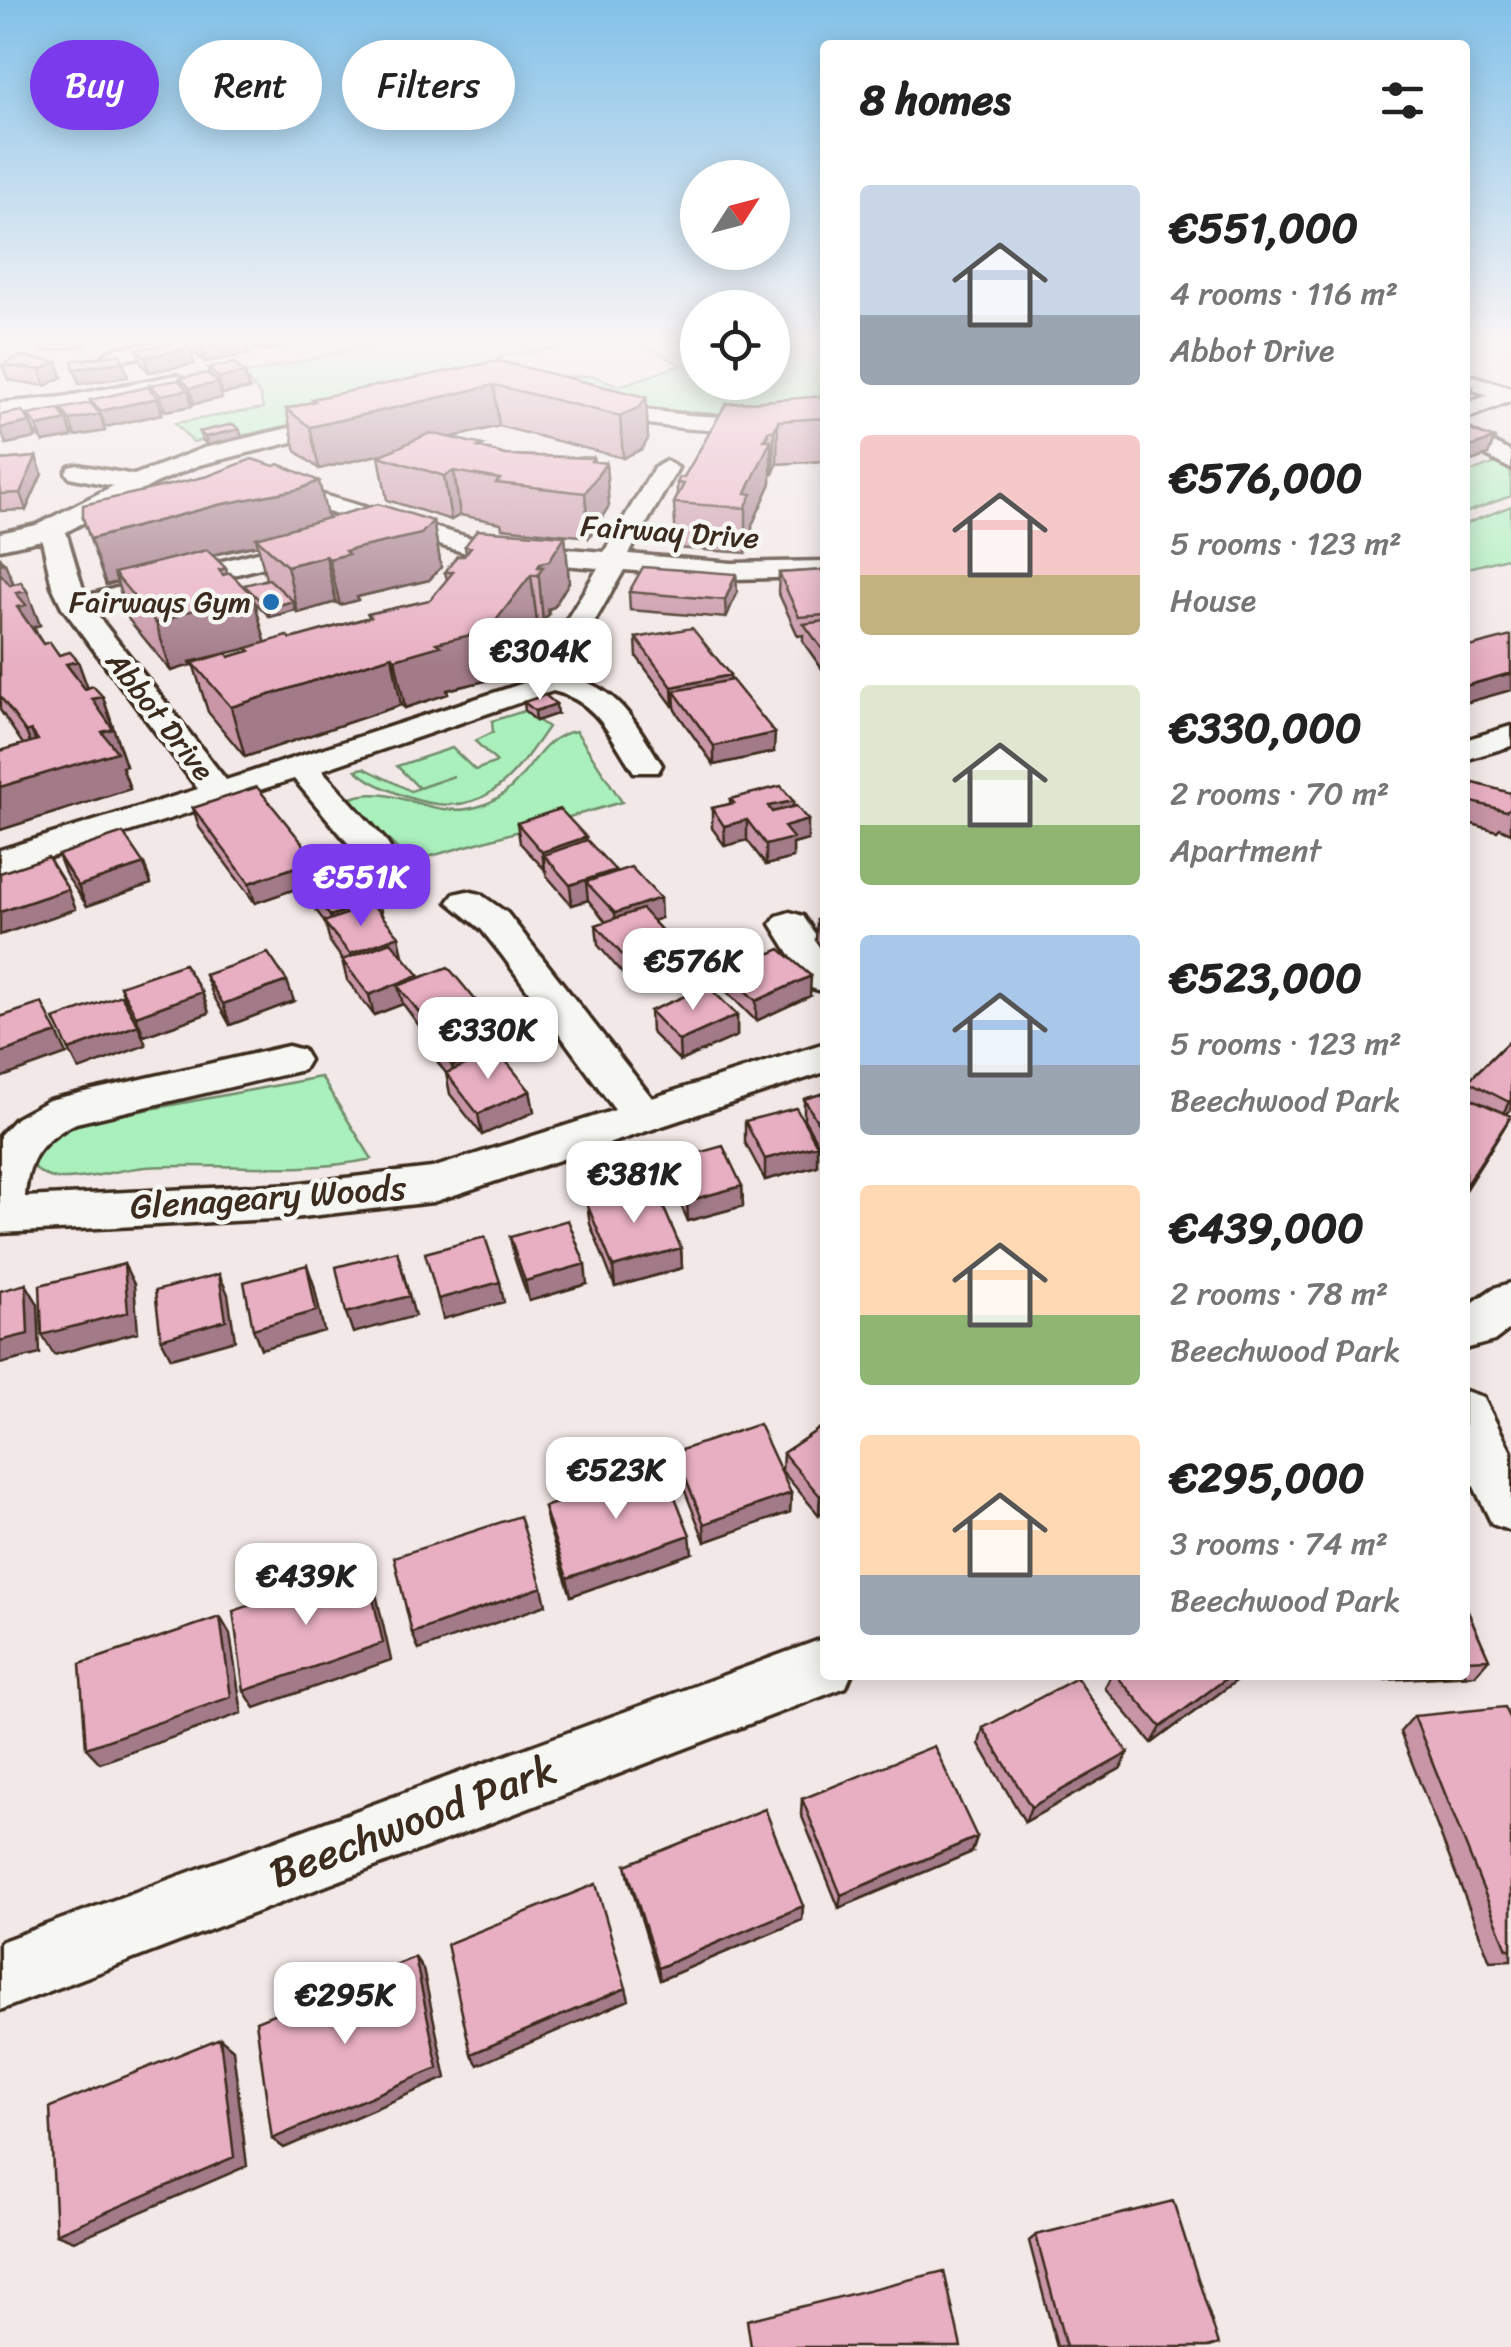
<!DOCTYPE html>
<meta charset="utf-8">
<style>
:root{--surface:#fff;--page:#f2f2f2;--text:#222;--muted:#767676;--accent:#7c3aed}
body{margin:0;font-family:Sriracha,sans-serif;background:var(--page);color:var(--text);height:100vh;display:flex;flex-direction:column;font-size:38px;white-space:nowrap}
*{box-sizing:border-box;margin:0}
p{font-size:32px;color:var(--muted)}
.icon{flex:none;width:55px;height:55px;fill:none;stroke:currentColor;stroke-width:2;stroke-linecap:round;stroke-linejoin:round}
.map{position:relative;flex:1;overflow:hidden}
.drawer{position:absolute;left:820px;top:40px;width:650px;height:1640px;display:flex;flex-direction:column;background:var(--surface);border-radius:10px;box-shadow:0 5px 25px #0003}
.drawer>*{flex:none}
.top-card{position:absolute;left:30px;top:40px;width:640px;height:90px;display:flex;gap:20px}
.needle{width:65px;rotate:54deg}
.controls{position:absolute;left:680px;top:160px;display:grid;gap:20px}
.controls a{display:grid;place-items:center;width:110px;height:110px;border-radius:50%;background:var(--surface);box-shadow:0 5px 25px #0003;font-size:50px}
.price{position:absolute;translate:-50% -85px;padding:0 22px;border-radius:20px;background:#fff;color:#222;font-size:32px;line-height:65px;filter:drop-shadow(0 2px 5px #0008)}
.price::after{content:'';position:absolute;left:50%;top:60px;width:30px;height:22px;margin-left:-15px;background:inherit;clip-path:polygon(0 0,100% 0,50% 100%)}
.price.on{background:var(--accent);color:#fff}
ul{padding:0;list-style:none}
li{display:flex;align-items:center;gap:30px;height:250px;padding:0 40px}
li span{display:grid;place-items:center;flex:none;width:280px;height:200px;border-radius:10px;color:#555}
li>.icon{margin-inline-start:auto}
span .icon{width:120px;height:120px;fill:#fffc;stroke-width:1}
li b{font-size:42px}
h2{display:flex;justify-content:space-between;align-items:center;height:120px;padding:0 40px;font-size:42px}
.tag{padding:0 35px;border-radius:45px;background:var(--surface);box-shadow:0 5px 25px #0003;font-size:35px;line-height:90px}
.tag.on{background:var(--accent);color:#fff}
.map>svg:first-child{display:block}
.green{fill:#aaf0bc;stroke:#728d6d;stroke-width:2.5}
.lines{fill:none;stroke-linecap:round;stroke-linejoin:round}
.minor-casing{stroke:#3b2a1e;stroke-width:7}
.minor{fill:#f6f6f2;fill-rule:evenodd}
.wall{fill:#c896a7;stroke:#3b2a1e;stroke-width:2.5;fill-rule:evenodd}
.shaded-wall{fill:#a27a88;stroke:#3b2a1e;stroke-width:2.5}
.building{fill:#e8afc2;stroke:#3b2a1e;stroke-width:2.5}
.poi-dot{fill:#1f6fb2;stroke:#f6f6f2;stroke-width:4}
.labels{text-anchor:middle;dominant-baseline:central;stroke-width:9;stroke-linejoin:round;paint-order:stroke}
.far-street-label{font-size:30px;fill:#3b2a1e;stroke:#f6f6f2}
.far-poi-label{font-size:30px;fill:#3b2a1e;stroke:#f6f6f2;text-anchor:end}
.street-label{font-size:35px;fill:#3b2a1e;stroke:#f6f6f2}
.near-street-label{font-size:42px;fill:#3b2a1e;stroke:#f6f6f2}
</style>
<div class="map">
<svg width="1511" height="2347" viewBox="0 0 1511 2347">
<rect width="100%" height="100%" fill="#f3e8e8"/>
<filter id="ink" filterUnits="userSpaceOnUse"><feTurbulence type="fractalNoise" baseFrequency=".01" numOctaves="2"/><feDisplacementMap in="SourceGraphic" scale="20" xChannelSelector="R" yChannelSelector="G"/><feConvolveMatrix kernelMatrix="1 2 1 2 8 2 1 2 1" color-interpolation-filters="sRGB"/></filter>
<g filter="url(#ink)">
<path class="green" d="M396,340L593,341C576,342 561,348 544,350C514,355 498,349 481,381L241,436L236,432L193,442L175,423L263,408L260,395L243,374Z
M637,340H697L698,382H772L773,340H825V414C765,417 705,420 645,410C607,403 569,388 532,377L594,376L620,386L681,365Z
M1496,463L1511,469V496L1465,513V469L1474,471Z
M1511,506V557L1465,569V524Z
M524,711L548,727C509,784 480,823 404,796C387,789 370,783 356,770L364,768L411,791L454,776L419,788L397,766L452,748L475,770L497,762L475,741L493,732L492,721Z
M576,731L622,802L410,862L348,799C394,780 431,824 483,805C530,788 534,737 576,731Z
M321,1077L372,1159C297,1175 222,1162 146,1167C118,1169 91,1180 62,1179C48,1179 36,1172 29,1161L53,1133L81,1122Z"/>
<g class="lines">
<defs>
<path id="minor" d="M173,340H228L218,346L114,361L104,355L114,349Z
M177,375L188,381L185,386L63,411L0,417V403L63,397Z
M1474,376L1511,388V401L1465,419V404L1488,395L1474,390L1465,393V379Z
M587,398C666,418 744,421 825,414V428C741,435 661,431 579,410L576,405Z
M349,414L357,416L360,421L357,426L199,465L156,483L66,532L85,596L321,536L334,544L330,550L94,611L226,780L530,681L598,568L483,558L284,499L259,478L262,473H280L302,489L485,542L604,552L654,468L666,461L678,468L629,554L732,563L825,561V577L732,579L624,570L564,675C620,688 633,720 662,765L658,772H634C611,738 598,701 553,691L322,770L385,840L390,848L385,856L372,859L359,856L294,779L0,873V850L198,789L62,607L52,586L42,540L0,549V533L37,525L113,486L69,477L66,472L69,467L78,465L134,475L204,448Z
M1465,428L1511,452V469L1465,445Z
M1511,726V746L1465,760V740Z
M467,891L480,894L507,913L652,1098L825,1043V1072L433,1202L293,1218L0,1233V1135L16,1118L49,1100L288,1046L303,1050L309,1060L303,1070L76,1123C40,1141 28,1158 25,1197L293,1184L432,1168L615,1110L502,955L481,929L448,902L454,894Z
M790,912L803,916L825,949V992L811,988L771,924L777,916Z
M1511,1283V1328L1494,1341L1465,1349V1308L1494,1288Z
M1465,1391L1483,1397L1511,1452V1531L1492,1524L1465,1468Z
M825,1638V1675H851L846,1687L0,2010V1942Z"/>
</defs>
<use href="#minor" class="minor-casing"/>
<use href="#minor" class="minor"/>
</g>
<path class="wall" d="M194,340L249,354L205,362L197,355Z
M250,340H304L265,351L251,345Z
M190,348L194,364L149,372L142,365L137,350Z
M20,356L62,377L45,386L8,380L2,365Z
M498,361L646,397L648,439L642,449L623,458L499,426L451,438L505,455L593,458L609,506L589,537L502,528L501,523L460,515L451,520L387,500L379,456L386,453L319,469L296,451L286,409L313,402L312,399Z
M208,368L249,389L222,394L220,392L222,398L194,404L191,400L192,406L165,411L160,407L162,414L105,427L103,424L105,431L75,436L70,430L72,437L43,442L34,431L28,415H63L61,409L92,406L90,400L152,392L150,385L182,384L180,378L209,374Z
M825,396V461L777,464L773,474H771V483L752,525V539L746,553L676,548L674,503L677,497V483L684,477L726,404Z
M1465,428L1494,439L1488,455L1465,463Z
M199,432L242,437L208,445L202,440Z
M36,457L42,474L26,510L0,511V460Z
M83,518H327L433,521L441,567L429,580L357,597L358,600L340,605L336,602L298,613L295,610L270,617L255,602L265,643L291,639L369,617L368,614L430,600L447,580L445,572L466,554L465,546L565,536L569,582L554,607L548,609L549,614L543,622H537L494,679L447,690L448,694L405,708L401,705L245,757L208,712L193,663L229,657L248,651L247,648L190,662L191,665L171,671L129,620L117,582L106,585ZM258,545L266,579L245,588L227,574L213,555Z
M0,556L14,584L40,625L34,627L38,636L43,644L59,655L88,688L103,697L126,766L122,767L130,789L0,830V751L23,744L0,710Z
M825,570V673L803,642V635L798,636L778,592L779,573Z
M736,574L737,592L726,618L630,610L629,592Z
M636,638L730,675V680L774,752L714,765L675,710V706H673L637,657Z
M524,702L557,714L536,721L525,711Z
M1465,793H1511V833L1500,828L1497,831L1465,822Z
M730,799L793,801V807L808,840L793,844V858L766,865L747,840L725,846L712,828V808L730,804Z
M193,808L322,879L382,916L403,956L419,978L477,1002L480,1016L506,1062L530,1091L534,1112L482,1135L450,1094L446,1073L427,1048L423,1031L403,1004L374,1015L347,980L342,960H343L330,942L325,922L312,905L306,885L255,903L199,827Z
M517,823L586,841L661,918L653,921L672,942L673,962L627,979L598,945L596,925L606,922L588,900L572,905L546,875V871L520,843Z
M58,855L144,864L151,884L87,906L66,875Z
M825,918V954L816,940L817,920Z
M726,972L810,996L756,1021L727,992Z
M205,975L294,1001L230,1025L213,995Z
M120,986L202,992L209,1013L144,1036L128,1007Z
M650,1011L737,1015V1036L680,1061L651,1032Z
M1511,1039V1109L1507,1114L1499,1136L1465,1190V1086L1468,1081Z
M825,1093V1156L804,1119V1099Z
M745,1121L817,1145V1166L765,1180L745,1142Z
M669,1161L742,1186L743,1206L688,1221L670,1181Z
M587,1204L681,1248L682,1268L615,1287L590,1224Z
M510,1237L587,1284L529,1301L514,1257Z
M825,1425L819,1515L782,1471L783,1453Z
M675,1452L791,1493L790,1512L705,1542L677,1471Z
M544,1507L692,1553L571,1596L548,1525Z
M1465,1605L1489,1659L1475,1675L1385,1680L1384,1675H1465Z
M1111,1675H1244L1152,1743L1105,1688Z
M1414,1716L1511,1720V1960L1490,1961L1400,1732Z
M983,1728L1121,1768L1025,1822L979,1744Z
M802,1799L972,1852L839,1908L801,1814Z
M626,1865L803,1906L802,1920L660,1980L629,1879Z
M1036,2235L1219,2344L1210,2347H1057L1029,2241Z"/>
<path class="shaded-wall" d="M37,340H84L86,346L41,352Z
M238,340H245L249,354L205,362L201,347Z
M263,340H304L265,351Z
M190,348L194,364L149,372L145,357Z
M57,362L62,377L45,386L40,370Z
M123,362L128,377L79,384L74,369Z
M245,373L249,389L222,394L218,378Z
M218,383L222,398L194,404L190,388Z
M494,385L499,426L319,469L310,427Z
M1473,387L1468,403L1465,405V391Z
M188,390L192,406L165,411L160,395Z
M646,397L648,439L642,449L623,458L620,416Z
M158,398L162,414L105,427L100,411Z
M100,414L105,431L75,436L70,420Z
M67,420L72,437L43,442L37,426Z
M778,421L777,464L773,474L774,431Z
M30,422L36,438L6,444L0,428Z
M239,429L242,437L208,445L205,437Z
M768,431V447L771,440V483L752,525V539L746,553V493Z
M1494,439L1488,455L1465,463L1470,447Z
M36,457L42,474L26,510L20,493Z
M593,458L595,479L606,463L609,506L589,537L585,493L591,461Z
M454,471L460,515L451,520L444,476Z
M319,481L329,525L256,538L258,545L230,550L120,581L114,573L117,582L106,585L90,539L218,505Z
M433,521L441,567L429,580L357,597L358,600L340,605L329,559L345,551Z
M565,536L569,582L554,607L548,609L549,614L543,622L538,567Z
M326,556L336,602L298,613L287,566Z
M5,563L17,593L27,591L40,625L34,627L39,640L0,581V564Z
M226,568L235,600L253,596L266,644L190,662L191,665L171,671L156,623L174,615L219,570Z
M736,574L737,592L726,618L725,600Z
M531,575L537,622L494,679L447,690L448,694L405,708L395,659L436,643Z
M293,601L295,610L270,617L268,608Z
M392,656L401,705L245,757L231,707Z
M78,661L91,697L66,664Z
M1511,673V690L1465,703V686Z
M730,675V694L674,691L675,706H673L672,687Z
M103,697L126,766L122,767L130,789L0,830V787L92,699Z
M556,704L557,714L536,721L535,711Z
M31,730L46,767L41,769L26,732Z
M775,733L774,752L714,765V746Z
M793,801V820L768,826V806Z
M747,820V840L725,846L724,826Z
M808,820V840L793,844V858L766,865V845L784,827Z
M586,837L588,857L544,855L545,872L542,852Z
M316,860L322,880L255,903L249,883Z
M144,864L151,884L87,906L78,886Z
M615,870L616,890L586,882L588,900L572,905L570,885Z
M68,889L76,909L0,935V912Z
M660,898L661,918L616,934L615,913Z
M378,899L383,919L335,936L330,916Z
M399,936L403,956L355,975L350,954Z
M672,942L673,962L627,979L626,959Z
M419,975L423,996L398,986L403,1004L374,1015L369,995Z
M811,976L810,996L756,1021V1001Z
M287,981L294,1001L230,1025L223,1004Z
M202,992L209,1013L144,1036L136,1016Z
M477,1002L481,1022L431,1039L427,1022Z
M737,1015V1036L680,1061L679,1041Z
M138,1025L146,1045L79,1070L69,1050Z
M57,1033L67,1054L0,1078V1053Z
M503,1045L507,1065L457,1086L452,1066Z
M530,1091L534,1112L482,1135L478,1114Z
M1511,1100V1109L1498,1123L1509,1102Z
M1511,1116L1499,1136L1465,1190V1186Z
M817,1145V1166L765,1180V1159Z
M742,1186L743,1206L688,1221L687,1201Z
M681,1248L682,1268L615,1287L613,1267Z
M397,1251L415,1316L353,1333L346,1313Z
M124,1264L134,1284L138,1332L54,1355L42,1335Z
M585,1264L587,1284L529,1301L525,1281Z
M307,1265L314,1285L324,1331L261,1349L253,1329Z
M219,1274L228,1294L235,1340L171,1358L161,1339Z
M500,1282L504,1302L443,1319L438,1299Z
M26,1284L38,1304L40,1354L0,1364V1341Z
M791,1493L790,1512L705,1542L704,1524Z
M825,1493V1510L819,1515L820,1496Z
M690,1535L692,1553L571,1596L567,1578Z
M366,1567L374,1585L391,1660L255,1708L244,1691Z
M542,1587L546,1605L419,1650L412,1633Z
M220,1617L230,1634L242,1713L100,1763L86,1748Z
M1231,1675H1244L1152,1743L1161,1727Z
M1128,1753L1121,1768L1025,1822L1031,1807Z
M977,1837L972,1852L839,1908L841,1895Z
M803,1906L802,1920L660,1980L658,1968Z
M415,1957L423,1969L446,2078L284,2148L272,2139Z
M626,1988L629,2000L478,2065L471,2054Z
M220,2038L233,2049L247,2166L74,2241L56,2234Z"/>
<path class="building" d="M194,340H238L201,347Z
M182,342L190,348L145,357L137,350Z
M120,354L123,362L74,369L72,361Z
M20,356L57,362L40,370L2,365Z
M498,361L646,397L640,407L620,416L494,385L310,427L286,409L315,401L312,399Z
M234,363L245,373L218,378L208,368Z
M207,373L218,383L190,388L180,378Z
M178,380L188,390L160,395L150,385Z
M148,387L158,398L100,411L90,400Z
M825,396V418L778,421L774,431H768L764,440H771L746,493L752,494L745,508L674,503L684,484L677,483L680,477H684L726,404Z
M90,403L100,414L70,420L61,409Z
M58,409L67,420L37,426L28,415Z
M22,411L30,422L0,428V415Z
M233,424L239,429L205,437L199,432Z
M1465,428L1494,439L1470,447L1465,445Z
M430,433L483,445L478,447L505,455L593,458L591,461L606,463L585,493L496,483L500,479L454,471L444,476L379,456Z
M36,457L20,493L0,494V460Z
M252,459L274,466L279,464L319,481L300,489L218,505L90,539L83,518V505L208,476Z
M378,504L433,521L421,534L345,551L348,554L329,559L326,556L287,566L256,538Z
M477,530L565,536L549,561L540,563L538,567H543L538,575H531L488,631L436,643L440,646L395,659L392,656L231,707L193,663L227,653L229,657L250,651L247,648L287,636L291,639L371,617L368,614L430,600L453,572H445L457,556H464L471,547L465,546Z
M207,550L226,568L219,570L223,575L230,573L253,596L174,615L176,617L156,623L114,573Z
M643,567L736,574L725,600L629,592Z
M825,570V615L799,617L779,573Z
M0,573L10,585L21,582L27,591L16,593L26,605L17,607L43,644L50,642L59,655L70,652L78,661L66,664L85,689L93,686L103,697L92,699L113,729L102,732L117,752L0,787V751L38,740L31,730L26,732L0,696Z
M269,579L293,601L268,608L244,585Z
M825,621V653L804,624Z
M692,628L730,675L672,687L636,638Z
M1511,636V673L1465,686V648Z
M732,680L775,733L714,746L674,691Z
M545,695L556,704L535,711L524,702Z
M1474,783L1511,793V809H1509L1506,811L1465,800V793Z
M781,786L793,801L768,806L772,812L796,806L808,820L784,827L793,838L766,845L747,820L724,826L712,808L734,803L730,799Z
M257,787L316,860L249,883L193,808Z
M560,809L586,837L542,852L517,823Z
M123,833L144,864L78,886L58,855Z
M587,840L615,870L570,885L544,855Z
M48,857L68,889L0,912V873Z
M631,867L660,898L615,913L586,882Z
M353,869L378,899L330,916L306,885Z
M372,904L399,936L350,954L324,922Z
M642,909L672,942L626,959L596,925Z
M825,918V932L817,920Z
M391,942L419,975L369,995L342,960Z
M780,949L811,976L756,1001L726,972Z
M268,953L287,981L223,1004L205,975Z
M184,964L202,992L136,1016L120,986Z
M448,967L477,1002L427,1022L398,986Z
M708,986L737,1015L679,1041L650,1011Z
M121,995L138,1025L69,1050L54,1019Z
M42,1003L57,1033L0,1053V1017Z
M473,1007L503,1045L452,1066L422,1028Z
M1511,1039V1100L1509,1102L1468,1081Z
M498,1051L530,1091L478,1114L446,1073Z
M825,1093V1135L804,1099Z
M1465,1096L1511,1116L1465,1186Z
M796,1108L817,1145L765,1159L745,1121Z
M723,1146L742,1186L687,1201L669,1161Z
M654,1185L681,1248L613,1267L587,1204Z
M568,1220L585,1264L525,1281L510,1237Z
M485,1237L500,1282L438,1299L425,1253Z
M397,1251L409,1296L346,1313L336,1267Z
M124,1264L128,1312L42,1335L40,1285Z
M307,1265L316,1311L253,1329L244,1282Z
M219,1274L226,1320L161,1339L155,1291Z
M26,1284L28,1334L0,1341V1291Z
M759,1424L791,1493L704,1524L675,1452Z
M825,1425V1493L820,1496L783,1453Z
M663,1467L690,1535L567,1578L544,1507Z
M520,1516L542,1587L412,1633L394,1557Z
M366,1567L383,1643L244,1691L233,1611Z
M1465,1605L1489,1659L1465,1660Z
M220,1617L231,1697L86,1748L80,1664Z
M1116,1675H1231L1161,1727Z
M1077,1678L1128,1753L1031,1807L983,1728Z
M1505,1707L1511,1720V1949H1507L1414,1716Z
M934,1746L977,1837L841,1895L802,1799Z
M765,1809L803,1906L658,1968L626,1865Z
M596,1884L626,1988L471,2054L447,1944Z
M415,1957L438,2068L272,2139L256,2021Z
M220,2038L234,2157L56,2234L50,2107Z
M1173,2201L1219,2344L1207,2347H1066L1036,2235Z
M944,2271L961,2347H751L747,2320Z"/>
</g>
<linearGradient id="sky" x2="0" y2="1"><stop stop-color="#82c1e8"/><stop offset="0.51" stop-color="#faf5f5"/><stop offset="1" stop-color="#faf5f5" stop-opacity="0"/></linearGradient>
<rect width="1511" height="669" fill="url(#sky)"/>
<circle class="poi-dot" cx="271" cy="602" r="10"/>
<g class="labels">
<g class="far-street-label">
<text transform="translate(670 532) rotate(4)">Fairway Drive</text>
<text transform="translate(160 716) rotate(52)">Abbot Drive</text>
</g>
<g class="far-poi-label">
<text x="251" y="602">Fairways Gym</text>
</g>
<g class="street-label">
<text transform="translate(268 1197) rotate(-4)">Glenageary Woods</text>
</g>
<g class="near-street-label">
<text transform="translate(413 1821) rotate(-21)">Beechwood Park</text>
</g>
</g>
</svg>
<div class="controls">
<a><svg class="needle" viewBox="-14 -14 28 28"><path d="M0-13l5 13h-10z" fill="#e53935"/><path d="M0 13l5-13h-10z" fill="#767676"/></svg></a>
<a><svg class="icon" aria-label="locate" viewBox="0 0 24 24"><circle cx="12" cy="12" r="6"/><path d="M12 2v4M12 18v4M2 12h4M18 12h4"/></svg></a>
</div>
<b class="price" style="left:540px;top:703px">€304K</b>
<b class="price on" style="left:361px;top:929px">€551K</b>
<b class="price" style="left:693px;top:1013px">€576K</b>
<b class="price" style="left:488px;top:1082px">€330K</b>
<b class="price" style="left:634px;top:1226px">€381K</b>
<b class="price" style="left:616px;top:1522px">€523K</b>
<b class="price" style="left:306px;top:1628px">€439K</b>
<b class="price" style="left:345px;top:2047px">€295K</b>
<div class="top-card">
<a class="tag on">Buy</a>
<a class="tag">Rent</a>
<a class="tag">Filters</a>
</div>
<section class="drawer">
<h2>8 homes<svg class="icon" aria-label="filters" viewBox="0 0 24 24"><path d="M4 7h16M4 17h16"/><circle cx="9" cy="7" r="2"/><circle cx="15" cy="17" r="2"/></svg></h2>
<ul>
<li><span style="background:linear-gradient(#c9d6e8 65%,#9aa5b1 0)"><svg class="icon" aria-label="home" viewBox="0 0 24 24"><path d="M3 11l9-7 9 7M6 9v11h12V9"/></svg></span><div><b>€551,000</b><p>4 rooms · 116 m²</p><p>Abbot Drive</p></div></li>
<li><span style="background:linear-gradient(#f6c9c9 70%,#c2b280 0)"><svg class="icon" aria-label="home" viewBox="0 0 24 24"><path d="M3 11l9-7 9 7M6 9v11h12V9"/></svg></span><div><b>€576,000</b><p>5 rooms · 123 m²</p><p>House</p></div></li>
<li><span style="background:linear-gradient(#dfe7d0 70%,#8fb573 0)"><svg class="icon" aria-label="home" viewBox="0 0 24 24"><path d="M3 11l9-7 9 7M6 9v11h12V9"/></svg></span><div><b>€330,000</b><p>2 rooms · 70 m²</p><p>Apartment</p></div></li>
<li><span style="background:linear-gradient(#a9c7e8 65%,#9aa5b1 0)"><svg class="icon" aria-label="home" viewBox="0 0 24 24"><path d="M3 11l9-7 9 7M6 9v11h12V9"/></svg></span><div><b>€523,000</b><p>5 rooms · 123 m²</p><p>Beechwood Park</p></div></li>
<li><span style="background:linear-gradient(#ffd9b3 65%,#8fb573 0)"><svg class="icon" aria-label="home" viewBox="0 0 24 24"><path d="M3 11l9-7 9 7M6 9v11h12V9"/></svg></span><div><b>€439,000</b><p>2 rooms · 78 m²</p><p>Beechwood Park</p></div></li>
<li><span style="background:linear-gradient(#ffd9b3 70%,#9aa5b1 0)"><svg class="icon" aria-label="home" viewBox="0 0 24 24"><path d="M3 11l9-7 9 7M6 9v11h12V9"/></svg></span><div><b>€295,000</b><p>3 rooms · 74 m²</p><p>Beechwood Park</p></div></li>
</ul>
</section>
</div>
